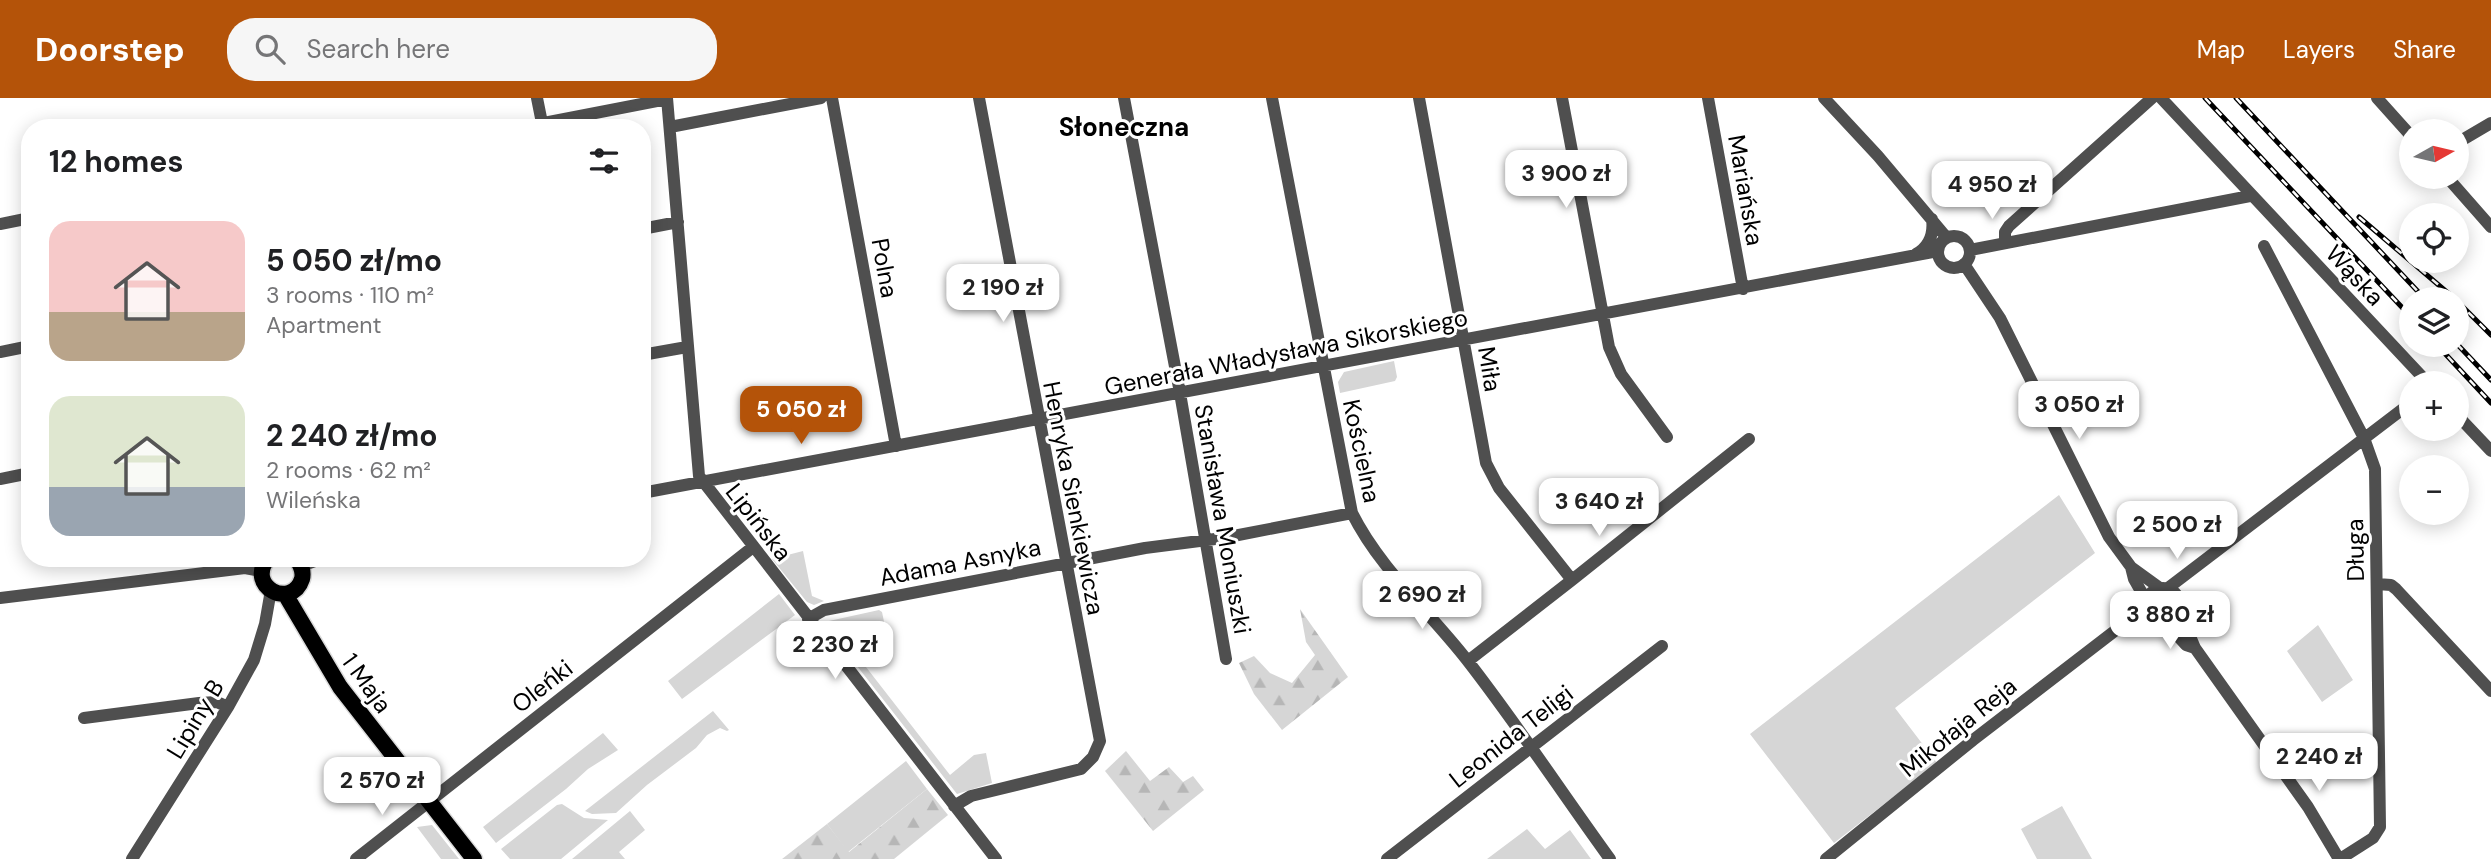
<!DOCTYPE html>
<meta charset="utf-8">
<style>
:root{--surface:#fff;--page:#f6f6f6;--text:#202124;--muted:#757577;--accent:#b45309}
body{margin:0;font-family:"DM Sans",sans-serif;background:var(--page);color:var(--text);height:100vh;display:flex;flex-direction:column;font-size:26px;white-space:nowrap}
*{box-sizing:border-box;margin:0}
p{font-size:23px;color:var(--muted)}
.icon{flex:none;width:38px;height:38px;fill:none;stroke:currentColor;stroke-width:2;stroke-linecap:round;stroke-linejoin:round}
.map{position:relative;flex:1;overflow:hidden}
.side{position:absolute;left:21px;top:21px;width:630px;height:448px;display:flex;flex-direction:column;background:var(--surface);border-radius:28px;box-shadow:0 4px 18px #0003}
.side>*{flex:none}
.needle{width:46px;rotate:82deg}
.controls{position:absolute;left:2399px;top:21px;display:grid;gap:14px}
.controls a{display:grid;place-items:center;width:70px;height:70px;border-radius:50%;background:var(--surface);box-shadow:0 4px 18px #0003;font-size:35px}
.price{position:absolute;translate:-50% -60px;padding:0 16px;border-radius:14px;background:#fff;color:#222;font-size:23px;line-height:46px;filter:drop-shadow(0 2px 4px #0008)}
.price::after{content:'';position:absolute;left:50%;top:42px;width:21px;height:16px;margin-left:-10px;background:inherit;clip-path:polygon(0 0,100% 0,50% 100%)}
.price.selected{background:var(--accent);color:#fff}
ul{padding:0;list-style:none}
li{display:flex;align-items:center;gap:21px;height:175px;padding:0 28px}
li span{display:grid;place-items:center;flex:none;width:196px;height:140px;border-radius:21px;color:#555}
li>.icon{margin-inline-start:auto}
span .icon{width:84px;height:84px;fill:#fffc;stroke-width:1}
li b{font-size:30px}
h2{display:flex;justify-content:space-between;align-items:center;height:84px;padding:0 28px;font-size:30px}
header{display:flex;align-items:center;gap:42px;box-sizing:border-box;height:98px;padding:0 35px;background:var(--accent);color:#fff}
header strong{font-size:33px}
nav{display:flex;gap:38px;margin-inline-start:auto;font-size:24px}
.search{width:490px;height:63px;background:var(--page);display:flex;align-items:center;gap:18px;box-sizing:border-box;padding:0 24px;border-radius:28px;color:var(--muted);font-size:26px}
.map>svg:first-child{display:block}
.green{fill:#d6d6d6}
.forest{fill:url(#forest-firs)}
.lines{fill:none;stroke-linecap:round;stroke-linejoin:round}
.major-casing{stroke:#dbdbdb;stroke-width:19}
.minor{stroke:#4f4f4f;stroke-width:12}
.major{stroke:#000;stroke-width:16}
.rail-casing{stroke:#000;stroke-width:5}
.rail{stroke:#fff;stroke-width:2.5;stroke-dasharray:8;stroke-linecap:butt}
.labels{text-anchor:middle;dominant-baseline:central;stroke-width:6;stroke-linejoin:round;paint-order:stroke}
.street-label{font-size:24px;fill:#000;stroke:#fff}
.neighbourhood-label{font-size:26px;font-weight:bold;fill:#000;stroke:#fff}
</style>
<header>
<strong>Doorstep</strong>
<div class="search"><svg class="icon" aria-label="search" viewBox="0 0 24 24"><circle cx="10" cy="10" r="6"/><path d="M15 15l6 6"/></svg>Search here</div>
<nav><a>Map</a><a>Layers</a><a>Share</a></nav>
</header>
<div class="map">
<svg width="2491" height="761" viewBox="0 0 2491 761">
<defs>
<pattern id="forest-firs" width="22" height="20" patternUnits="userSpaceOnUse" patternTransform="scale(1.75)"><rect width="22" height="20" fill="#d6d6d6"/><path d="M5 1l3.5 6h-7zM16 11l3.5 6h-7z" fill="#b6b6b6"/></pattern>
</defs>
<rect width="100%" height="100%" fill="#fff"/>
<path class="green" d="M1394,263L1397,279L1395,283L1340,295L1338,284L1344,274Z
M2059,397L2095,455L1895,610L1937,665L1834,745L1750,636Z
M803,453L812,498L824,503L814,507L807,504L772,461Z
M779,496L795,517L682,601L668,583Z
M879,512L882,514L888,543L866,548L867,553L859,560L950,677L974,657L986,655L992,685L957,696L825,527L829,523Z
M2318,527L2353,582L2322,604L2287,553Z
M713,613L729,632L727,633L720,630L707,637L696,650L647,687L616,715L592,716L585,713Z
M603,635L618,652L588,671L566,691L496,745L483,729Z
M906,663L927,691L848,754L827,726Z
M562,706L584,720L608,722L561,761H510L501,751L557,707Z
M2062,708L2092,761H2037L2021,731Z
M630,713L645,732L619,754L625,761H572Z
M432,727L459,761H441L417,729Z
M1527,731L1545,751L1570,732L1591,761H1487Z"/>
<path class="forest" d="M1300,511L1348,579L1282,632L1254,596L1239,565L1254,558L1270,575L1292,585L1315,557L1306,544Z
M1126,653L1150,683L1169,669L1183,684L1193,678L1204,692L1153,733L1105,673Z
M927,691L948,717L894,761H782L827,726L849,754Z"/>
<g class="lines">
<defs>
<path id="major" d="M268,460C245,489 292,512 302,481C304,473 301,467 296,460
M285,496L340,589L474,761"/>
</defs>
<use href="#major" class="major-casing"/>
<path class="minor" d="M537,0L543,30
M667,0L699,378L996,761
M832,0L896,348
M1124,0L1180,295L1226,561
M1272,0L1352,415C1380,471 1429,513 1467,562C1517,626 1562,695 1610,761
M1419,0L1486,365L1499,390L1572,482
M1562,0L1609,249L1621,276L1667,339
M1708,0L1743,191
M1824,0L1878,58L1947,140
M2161,0L2428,285
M2377,0L2412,39
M670,29L821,0
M518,30L667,1
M2457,45L2491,25
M2447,79L2491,129
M0,126L30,120
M642,131L678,124
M1938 154a16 16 0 1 1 32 0a16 16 0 1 1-32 0Z
M2005,143V134L2009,128L2152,0
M2264,148L2364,340L2375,371L2380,729L2373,740L2340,761
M1970,152L2250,98
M1916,156C1930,148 1934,136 1932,121
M1964,166L2000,220L2109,439L2131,469L2160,490
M0,254L30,248
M642,257L687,249
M2457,317L2491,353
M0,381L30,375
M642,395L1938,153
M301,468L323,460
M2131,469L2134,481L2146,502
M2377,486L2391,487L2396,491L2491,593
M2146 507a17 17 0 1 1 34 0a17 17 0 1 1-34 0Z
M2168,490L2412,304
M0,500L245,470L261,473
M2179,512L2195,550L2308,709L2339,761
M808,521L824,512L1145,450L1223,440L1352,415
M2165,524L2186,547L2195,550
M2120,531L2154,521
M1468,563L1572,482L1749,341
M84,620L199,605L217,604L228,609
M954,708L971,698L1081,671L1093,659L1100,643L979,0
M132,761L228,609L254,562L265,526L271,492
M356,761L753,449
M1387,761L1662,548
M1826,761L1973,642L2116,532L2146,505"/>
<use href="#major" class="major"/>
<defs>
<path id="rail" d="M2205,0L2412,220
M2236,0L2425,201
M2359,119L2455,201
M2457,203L2491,237
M2457,246L2491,282
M2437,247L2491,305"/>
</defs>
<use href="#rail" class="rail-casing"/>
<use href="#rail" class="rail"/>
</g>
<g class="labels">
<g class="street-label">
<text transform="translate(1746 92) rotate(80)">Mariańska</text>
<text transform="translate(885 170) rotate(80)">Polna</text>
<text transform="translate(2355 177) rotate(47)">Wąska</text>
<text transform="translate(1286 254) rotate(-11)">Generała Władysława Sikorskiego</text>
<text transform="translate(1490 271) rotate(81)">Miła</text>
<text transform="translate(1362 353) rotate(78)">Kościelna</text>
<text transform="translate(1074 400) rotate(79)">Henryka Sienkiewicza</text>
<text transform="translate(1223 421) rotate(80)">Stanisława Moniuszki</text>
<text transform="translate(759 424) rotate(52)">Lipińska</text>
<text transform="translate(2355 452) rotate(-91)">Długa</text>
<text transform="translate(960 464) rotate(-11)">Adama Asnyka</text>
<text transform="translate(367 585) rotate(54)">1 Maja</text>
<text transform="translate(542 588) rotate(-38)">Oleńki</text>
<text transform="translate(195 621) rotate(-59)">Lipiny B</text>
<text transform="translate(1958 629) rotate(-39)">Mikołaja Reja</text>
<text transform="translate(1511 638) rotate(-38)">Leonida Teligi</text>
</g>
<g class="neighbourhood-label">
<text x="1124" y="29">Słoneczna</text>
</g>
</g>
</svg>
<div class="controls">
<a><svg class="needle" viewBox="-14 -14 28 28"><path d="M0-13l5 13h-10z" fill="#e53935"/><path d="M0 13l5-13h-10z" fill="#757577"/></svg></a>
<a><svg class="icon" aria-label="locate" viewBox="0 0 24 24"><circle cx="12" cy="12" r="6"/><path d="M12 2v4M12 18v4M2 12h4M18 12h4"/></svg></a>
<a><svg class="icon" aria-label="layers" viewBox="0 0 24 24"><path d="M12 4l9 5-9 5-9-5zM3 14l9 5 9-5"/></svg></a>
<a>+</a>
<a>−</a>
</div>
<b class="price" style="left:1566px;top:112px">3 900 zł</b>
<b class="price" style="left:1992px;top:123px">4 950 zł</b>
<b class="price" style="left:1003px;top:226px">2 190 zł</b>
<b class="price" style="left:2079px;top:343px">3 050 zł</b>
<b class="price selected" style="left:801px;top:348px">5 050 zł</b>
<b class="price" style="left:1599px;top:440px">3 640 zł</b>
<b class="price" style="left:2177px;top:463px">2 500 zł</b>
<b class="price" style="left:1422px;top:533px">2 690 zł</b>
<b class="price" style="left:2170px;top:553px">3 880 zł</b>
<b class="price" style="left:835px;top:583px">2 230 zł</b>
<b class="price" style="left:2319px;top:695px">2 240 zł</b>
<b class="price" style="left:382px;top:719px">2 570 zł</b>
<section class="side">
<h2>12 homes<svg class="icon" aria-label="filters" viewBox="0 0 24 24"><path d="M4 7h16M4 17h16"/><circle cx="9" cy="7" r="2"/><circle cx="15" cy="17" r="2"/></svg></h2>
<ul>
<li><span style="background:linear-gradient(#f6c9c9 65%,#b9a48a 0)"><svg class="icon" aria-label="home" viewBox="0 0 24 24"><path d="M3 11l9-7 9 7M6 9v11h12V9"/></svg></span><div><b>5 050 zł/mo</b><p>3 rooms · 110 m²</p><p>Apartment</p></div></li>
<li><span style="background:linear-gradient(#dfe7d0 65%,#9aa5b1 0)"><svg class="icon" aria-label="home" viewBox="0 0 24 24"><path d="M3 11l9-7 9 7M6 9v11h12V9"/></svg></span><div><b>2 240 zł/mo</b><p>2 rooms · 62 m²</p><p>Wileńska</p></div></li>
</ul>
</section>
</div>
